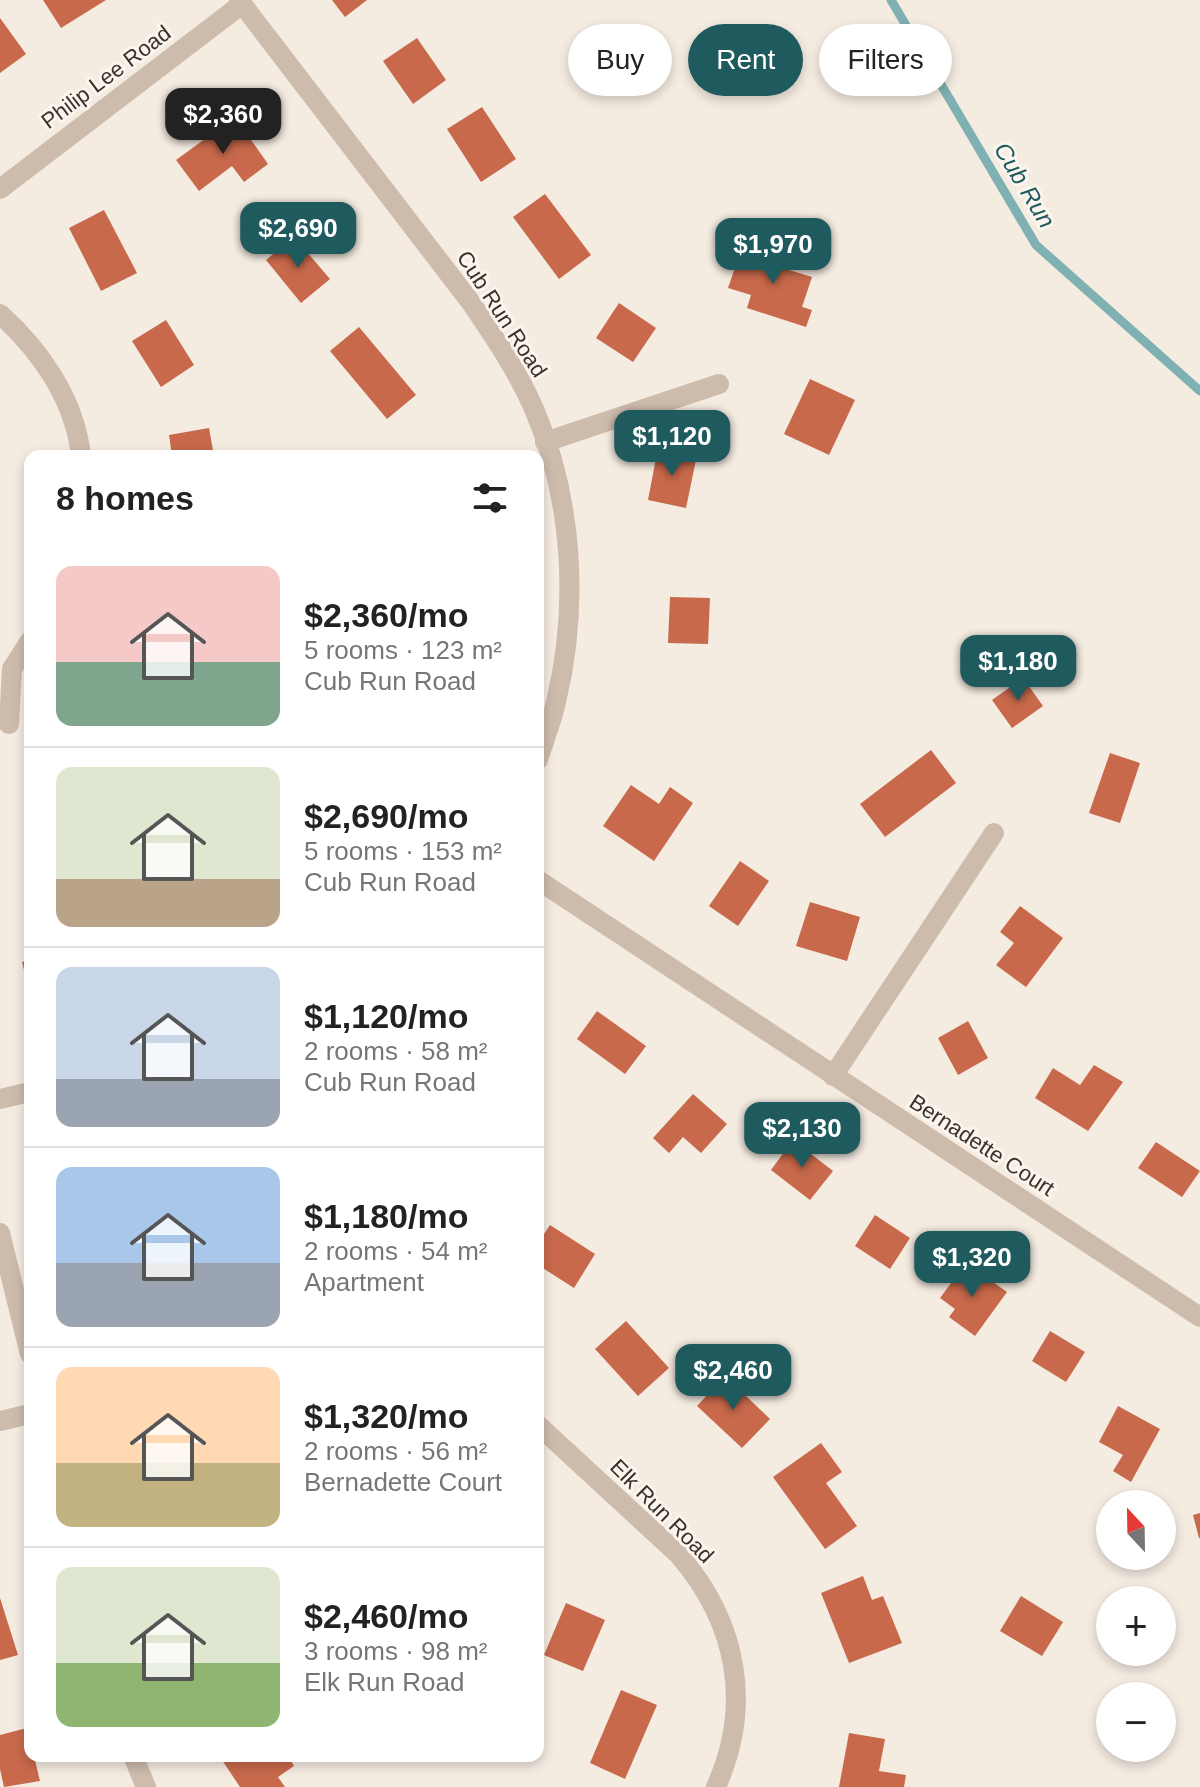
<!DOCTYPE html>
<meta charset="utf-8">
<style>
:root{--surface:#fff;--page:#f2f2f2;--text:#222;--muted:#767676;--line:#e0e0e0;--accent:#1f5a5e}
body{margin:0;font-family:Arial,sans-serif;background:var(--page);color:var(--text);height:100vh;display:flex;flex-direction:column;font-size:30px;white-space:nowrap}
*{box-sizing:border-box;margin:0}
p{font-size:26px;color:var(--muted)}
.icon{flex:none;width:44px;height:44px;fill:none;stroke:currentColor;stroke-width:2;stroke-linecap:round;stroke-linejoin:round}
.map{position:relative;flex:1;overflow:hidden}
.panel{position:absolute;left:24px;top:450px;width:520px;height:1312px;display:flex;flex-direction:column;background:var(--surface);border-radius:16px;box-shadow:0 4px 12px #0003}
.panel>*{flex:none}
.banner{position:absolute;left:568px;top:24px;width:512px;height:72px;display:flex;gap:16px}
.needle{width:52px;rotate:338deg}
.buttons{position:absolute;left:1096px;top:1490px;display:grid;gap:16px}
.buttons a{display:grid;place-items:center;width:80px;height:80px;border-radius:50%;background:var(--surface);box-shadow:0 4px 12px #0003;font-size:40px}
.price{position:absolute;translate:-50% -68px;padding:0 18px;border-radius:16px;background:var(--accent);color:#fff;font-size:26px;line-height:52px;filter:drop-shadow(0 2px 4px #0008)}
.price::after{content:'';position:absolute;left:50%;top:48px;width:24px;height:18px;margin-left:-12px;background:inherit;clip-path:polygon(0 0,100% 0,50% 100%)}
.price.selected{background:#222;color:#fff}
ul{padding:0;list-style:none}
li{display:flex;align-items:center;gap:24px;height:200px;padding:0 32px}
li+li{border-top:2px solid var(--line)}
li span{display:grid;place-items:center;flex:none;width:224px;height:160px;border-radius:16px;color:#555}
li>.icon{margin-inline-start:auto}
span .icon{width:96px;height:96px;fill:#fffc;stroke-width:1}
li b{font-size:34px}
h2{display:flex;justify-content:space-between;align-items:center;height:96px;padding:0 32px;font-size:34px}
.tag{padding:0 28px;border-radius:36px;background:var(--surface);box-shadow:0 4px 12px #0003;font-size:28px;line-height:72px}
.tag.selected{background:var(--accent);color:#fff}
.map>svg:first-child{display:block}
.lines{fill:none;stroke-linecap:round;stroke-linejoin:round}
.stream{stroke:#7fb0b2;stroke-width:9}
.building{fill:#c8694b}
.minor{stroke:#cdbbac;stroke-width:20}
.labels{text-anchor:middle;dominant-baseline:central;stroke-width:6;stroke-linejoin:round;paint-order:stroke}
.street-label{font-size:22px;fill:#3b302b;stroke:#fbf5ee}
.water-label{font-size:24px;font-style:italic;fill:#1f5a5e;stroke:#fbf5ee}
</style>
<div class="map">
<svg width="1200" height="1787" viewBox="0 0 1200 1787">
<rect width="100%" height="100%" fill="#f4ebe1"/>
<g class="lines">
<path class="stream" d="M891,0L1036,245L1200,391"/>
</g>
<path class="building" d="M43,0H106L61,28Z
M332,0H367L345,17Z
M0,18L26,54L0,73Z
M417,38L446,80L413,104L383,61Z
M482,107L516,159L481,182L447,129Z
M235,117L268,164L244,182L232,166L199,191L176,160Z
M545,194L591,255L559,279L513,217Z
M104,210L137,273L101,291L69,228Z
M294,237L330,279L301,303L266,260Z
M771,244L792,252L786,269L812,277L802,307L812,310L806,327L747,308L751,295L728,288L740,253L765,261Z
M619,303L656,328L633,362L596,338Z
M166,320L194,365L161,387L132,341Z
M359,327L416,395L387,419L330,351Z
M810,379L855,400L829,455L784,434Z
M209,428L214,456H172L169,435Z
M658,448L697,455L686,508L648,500Z
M670,597L710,598L708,644L668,643Z
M1023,678L1043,706L1012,728L992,700Z
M931,750L956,783L885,837L860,804Z
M1110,753L1140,763L1120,823L1089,813Z
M631,785L659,804L670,787L693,803L654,861L603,826Z
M740,861L769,881L738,926L709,906Z
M810,902L860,917L847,961L796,946Z
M1020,906L1063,938L1026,987L996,965L1014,943L1000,932Z
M30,960V989H29L22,962Z
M597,1011L646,1046L625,1074L577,1039Z
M968,1021L988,1058L958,1075L938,1038Z
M1094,1065L1123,1082L1088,1131L1035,1098L1053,1068L1080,1085Z
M693,1094L727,1124L701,1153L683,1137L669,1153L653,1138Z
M793,1140L833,1171L810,1200L771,1170Z
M1156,1142L1200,1171L1182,1197L1138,1168Z
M875,1215L910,1238L890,1269L855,1246Z
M550,1225L595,1254L574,1288L538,1265V1243Z
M966,1263L1007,1292L975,1336L949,1317L955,1309L940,1298Z
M626,1321L669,1368L638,1396L595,1349Z
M1050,1331L1085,1352L1066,1382L1032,1361Z
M725,1376L770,1419L742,1448L697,1406Z
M1118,1406L1160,1429L1131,1482L1113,1471L1123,1455L1099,1442Z
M821,1443L842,1472L826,1483L857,1526L825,1549L773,1477Z
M1200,1513V1538H1199L1193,1515Z
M863,1576L872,1600L883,1596L902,1643L849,1663L821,1593Z
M1021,1596L1063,1622L1042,1656L1000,1631Z
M0,1598L18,1655L0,1660Z
M566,1603L605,1620L583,1671L544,1655Z
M621,1690L657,1705L625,1779L590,1763Z
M27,1728L30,1756H34L40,1781L4,1787L0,1769V1735Z
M849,1733L885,1739L879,1771L906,1775L904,1787H839Z
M227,1756H288L294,1766L278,1777L285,1787H240L222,1760Z"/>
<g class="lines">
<path class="minor" d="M239,0L472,304C495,338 518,372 534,409C573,499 579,606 556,702C552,721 544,740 538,760
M0,189L242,4
M0,314C41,351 75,400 81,456
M545,442L719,384
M9,724L12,669L30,641
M538,880L1200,1317
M833,1076L994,833
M0,1099L30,1092
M0,1233L30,1354
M0,1421L30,1414
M538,1425L679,1555C737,1623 753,1704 716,1787
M133,1756L146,1787"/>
</g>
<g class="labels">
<g class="street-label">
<text transform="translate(106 77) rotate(-37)">Philip Lee Road</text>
<text transform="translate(502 314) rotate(57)">Cub Run Road</text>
<text transform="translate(982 1145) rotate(33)">Bernadette Court</text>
<text transform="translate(662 1511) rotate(45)">Elk Run Road</text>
</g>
<g class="water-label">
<text transform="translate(1025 185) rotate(59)">Cub Run</text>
</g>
</g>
</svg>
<div class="buttons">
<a><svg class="needle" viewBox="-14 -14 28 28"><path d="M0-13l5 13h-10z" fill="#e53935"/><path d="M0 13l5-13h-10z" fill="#767676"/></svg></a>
<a>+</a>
<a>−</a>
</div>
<b class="price selected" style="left:223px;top:156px">$2,360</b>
<b class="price" style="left:298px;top:270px">$2,690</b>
<b class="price" style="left:773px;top:286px">$1,970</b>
<b class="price" style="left:672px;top:478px">$1,120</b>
<b class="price" style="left:1018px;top:703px">$1,180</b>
<b class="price" style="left:802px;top:1170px">$2,130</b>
<b class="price" style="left:972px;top:1299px">$1,320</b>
<b class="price" style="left:733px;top:1412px">$2,460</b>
<div class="banner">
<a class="tag">Buy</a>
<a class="tag selected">Rent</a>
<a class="tag">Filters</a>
</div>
<section class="panel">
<h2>8 homes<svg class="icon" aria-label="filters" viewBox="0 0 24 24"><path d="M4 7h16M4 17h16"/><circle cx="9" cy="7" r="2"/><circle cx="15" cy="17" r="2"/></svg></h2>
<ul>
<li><span style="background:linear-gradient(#f6c9c9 60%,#7fa58c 0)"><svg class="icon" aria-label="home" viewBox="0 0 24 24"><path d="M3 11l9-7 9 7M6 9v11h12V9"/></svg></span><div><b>$2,360/mo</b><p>5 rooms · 123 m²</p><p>Cub Run Road</p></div></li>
<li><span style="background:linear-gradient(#dfe7d0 70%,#b9a48a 0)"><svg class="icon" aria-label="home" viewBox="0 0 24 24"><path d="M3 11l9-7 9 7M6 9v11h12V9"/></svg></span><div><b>$2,690/mo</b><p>5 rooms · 153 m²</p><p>Cub Run Road</p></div></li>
<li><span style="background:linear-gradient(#c9d6e8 70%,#9aa5b1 0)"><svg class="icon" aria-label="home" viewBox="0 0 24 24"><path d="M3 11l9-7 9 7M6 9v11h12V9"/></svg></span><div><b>$1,120/mo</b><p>2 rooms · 58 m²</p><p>Cub Run Road</p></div></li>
<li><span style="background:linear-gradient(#a9c7e8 60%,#9aa5b1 0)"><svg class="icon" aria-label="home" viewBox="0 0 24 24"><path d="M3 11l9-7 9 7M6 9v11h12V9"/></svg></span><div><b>$1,180/mo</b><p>2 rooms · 54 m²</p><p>Apartment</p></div></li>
<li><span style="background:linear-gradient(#ffd9b3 60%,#c2b280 0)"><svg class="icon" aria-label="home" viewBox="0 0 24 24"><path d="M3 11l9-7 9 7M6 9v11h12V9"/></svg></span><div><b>$1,320/mo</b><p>2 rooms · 56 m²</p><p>Bernadette Court</p></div></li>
<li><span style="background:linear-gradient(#dfe7d0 60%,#8fb573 0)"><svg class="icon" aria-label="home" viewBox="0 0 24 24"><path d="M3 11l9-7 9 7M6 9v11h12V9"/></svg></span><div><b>$2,460/mo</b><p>3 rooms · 98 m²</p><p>Elk Run Road</p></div></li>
</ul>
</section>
</div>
